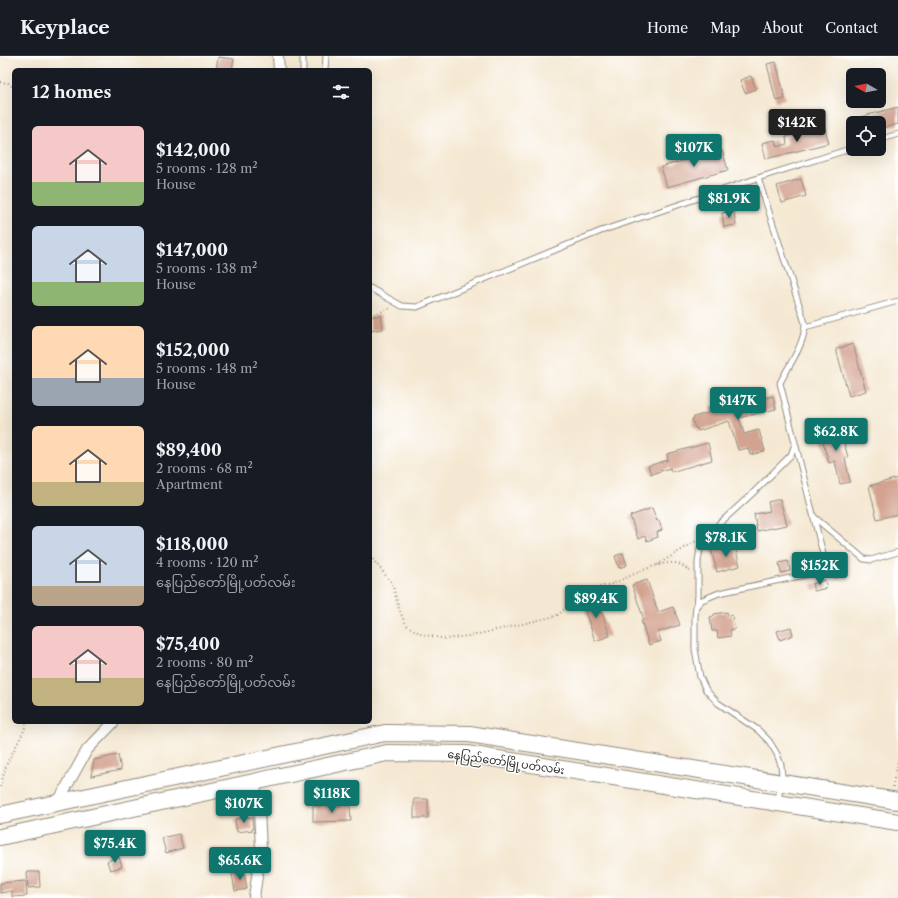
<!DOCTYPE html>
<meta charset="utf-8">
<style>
:root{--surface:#171b24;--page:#20242c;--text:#f1f3f6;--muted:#9ea1a6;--line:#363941;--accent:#0f766e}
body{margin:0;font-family:"Libre Caslon Text","Noto Sans Myanmar",serif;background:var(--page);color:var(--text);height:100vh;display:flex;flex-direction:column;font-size:15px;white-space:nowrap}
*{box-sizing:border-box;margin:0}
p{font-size:13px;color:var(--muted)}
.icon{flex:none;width:22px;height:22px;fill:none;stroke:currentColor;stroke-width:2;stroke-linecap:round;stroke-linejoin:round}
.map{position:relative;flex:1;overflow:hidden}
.panel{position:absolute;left:12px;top:12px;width:360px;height:656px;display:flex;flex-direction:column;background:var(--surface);border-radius:6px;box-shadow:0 4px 16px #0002}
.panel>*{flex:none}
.needle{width:26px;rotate:279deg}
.tools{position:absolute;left:846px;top:12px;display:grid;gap:8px}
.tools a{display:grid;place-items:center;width:40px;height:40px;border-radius:6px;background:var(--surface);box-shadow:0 4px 16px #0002;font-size:20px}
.price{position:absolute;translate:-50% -34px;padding:0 9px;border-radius:4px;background:var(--accent);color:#fff;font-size:13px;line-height:26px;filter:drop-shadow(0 1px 2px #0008)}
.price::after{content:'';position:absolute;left:50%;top:24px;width:12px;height:9px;margin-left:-6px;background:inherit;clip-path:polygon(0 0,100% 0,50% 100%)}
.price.current{background:#222;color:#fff}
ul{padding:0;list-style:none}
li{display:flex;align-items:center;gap:12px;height:100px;padding:0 20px}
li span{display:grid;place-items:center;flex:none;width:112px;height:80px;border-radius:6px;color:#555}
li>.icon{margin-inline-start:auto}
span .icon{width:48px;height:48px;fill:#fffc;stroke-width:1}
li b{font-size:17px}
h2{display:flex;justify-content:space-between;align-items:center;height:48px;padding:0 20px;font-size:17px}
header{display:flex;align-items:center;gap:24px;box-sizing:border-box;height:56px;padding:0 20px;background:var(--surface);border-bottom:1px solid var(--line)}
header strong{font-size:19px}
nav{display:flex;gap:22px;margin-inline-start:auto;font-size:14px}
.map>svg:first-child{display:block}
.building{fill:#d3a390}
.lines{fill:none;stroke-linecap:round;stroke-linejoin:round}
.lane-casing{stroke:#908a7e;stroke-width:7}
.street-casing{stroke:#908a7e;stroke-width:12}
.primary-casing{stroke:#908a7e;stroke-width:18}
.path{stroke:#908a7e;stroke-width:2;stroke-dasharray:1 3;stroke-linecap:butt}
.lane{stroke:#fff;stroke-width:5}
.street{stroke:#fff;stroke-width:10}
.primary{stroke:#fff;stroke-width:16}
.labels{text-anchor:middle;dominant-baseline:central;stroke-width:3;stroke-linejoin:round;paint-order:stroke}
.street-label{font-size:11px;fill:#2b2b2b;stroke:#fff}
</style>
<header>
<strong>Keyplace</strong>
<nav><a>Home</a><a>Map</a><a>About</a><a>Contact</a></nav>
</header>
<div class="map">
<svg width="898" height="842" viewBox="0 0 898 842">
<rect width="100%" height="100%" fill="#fff"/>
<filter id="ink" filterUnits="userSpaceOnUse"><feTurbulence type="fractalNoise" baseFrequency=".025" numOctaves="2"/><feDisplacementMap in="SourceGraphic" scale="8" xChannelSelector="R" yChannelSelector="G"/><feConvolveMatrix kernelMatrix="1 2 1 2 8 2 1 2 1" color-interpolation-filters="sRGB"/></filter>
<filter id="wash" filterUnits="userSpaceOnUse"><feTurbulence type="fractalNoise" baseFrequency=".012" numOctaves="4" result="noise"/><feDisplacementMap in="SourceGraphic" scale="16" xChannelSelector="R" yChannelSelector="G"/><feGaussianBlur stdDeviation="0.9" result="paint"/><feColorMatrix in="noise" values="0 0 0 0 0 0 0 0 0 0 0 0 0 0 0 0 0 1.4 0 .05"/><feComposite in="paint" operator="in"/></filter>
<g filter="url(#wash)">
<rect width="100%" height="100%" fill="#f5e8d2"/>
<g id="blocks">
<path class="building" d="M218,1L234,3L232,14H216Z
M776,6L785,43L776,45L767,8Z
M751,20L756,33L745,37L740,24Z
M898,51V68L879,73V67H849V64Z
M824,71L829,87L766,103L762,87L775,84L777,91L787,88L786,81Z
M722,94L728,114L667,131L661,111Z
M801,123L806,140L782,147L777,130Z
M734,155L736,169L724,171L722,157Z
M381,259L383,273L370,275V261Z
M853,288L866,335L849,340L836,293Z
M751,340L752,346L773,340L776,353L739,362L744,378L759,374L765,395L750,399L748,392L738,394L729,365L698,375L697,372H695L692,363H694V361L711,356L710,351Z
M839,370L848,401L845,402L850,426L840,428L835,405L829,407L820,376Z
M708,387L712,404L671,416L670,412L651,418L648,410L668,404L667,398Z
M898,422V458L877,463L869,430Z
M780,443L787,469L757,475L754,458L770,455L768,446Z
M652,452L657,465L659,464L662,474L657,476L658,481L647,485L645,480L638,483L630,460Z
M734,487L740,510L717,516L711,493Z
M623,497L627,509L619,512L615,500Z
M788,505L790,515L781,517L779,507Z
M843,511L845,520L833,522L831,514Z
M647,524L658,556L673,551L680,569L658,576L661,585L649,589L641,564H644L632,529Z
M825,524L827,532L814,535L812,528Z
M596,540L610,580L595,585L582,545Z
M727,556L728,560L732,559L735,573L730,574L731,580L718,582L717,575H712L710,561L714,560V558Z
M791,571L793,579L780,584L777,575Z
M118,699L121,714L91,720L94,704Z
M414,743H428V762H414Z
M313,750H350L351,765L313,766Z
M252,761L253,774L237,776L235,763Z
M179,778L183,792L166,797L162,782Z
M119,801L122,811L110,814L107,805Z
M244,815L247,833L235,835L232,818Z
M27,816H39L40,831L28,832Z
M26,825L27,840L12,841V835L0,837V827Z"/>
</g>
</g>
<g filter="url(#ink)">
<use href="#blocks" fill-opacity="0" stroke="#908a7e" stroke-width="1"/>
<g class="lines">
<defs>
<path id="lane" d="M303,0V14
M325,14L326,0
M879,84L898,78
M758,122L805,267C805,288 789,309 780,327L823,498C821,511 820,513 809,518L719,537L702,544L696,550L695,561V593L700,621L706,634L718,647L758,674L769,685L777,698L781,709L782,720L778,744
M370,232L402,250L417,251L601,175L758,122L853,92
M805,271L898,245
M814,461L864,503L871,504L898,496
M697,549L698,540V505L700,493L709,477L753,437L791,399L795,388"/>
<path id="street" d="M278,0L279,14
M254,726L259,754L261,793L254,841
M58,746L87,694L114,666"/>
<path id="primary" d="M0,759L385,677L469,678L898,745
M0,781L387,697L467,698L898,766"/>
</defs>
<use href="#lane" class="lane-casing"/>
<use href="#street" class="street-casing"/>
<use href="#primary" class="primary-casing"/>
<path class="path" d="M0,26L8,27L14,32
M370,260L391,252
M370,500L392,527L399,553L406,569L421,578L446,583L475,579L556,560C566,554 571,543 581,537C590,533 601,531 611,528C631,521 653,506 675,507C681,508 686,512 691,516
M657,509L696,485
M0,731L7,707L23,677L27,666
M893,731L894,723L898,705"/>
<use href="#lane" class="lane"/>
<use href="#street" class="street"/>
<use href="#primary" class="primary"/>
</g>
</g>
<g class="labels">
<g class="street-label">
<text transform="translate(506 706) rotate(8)">နေပြည်တော်မြို့ပတ်လမ်း</text>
</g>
</g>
</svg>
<div class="tools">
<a><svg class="needle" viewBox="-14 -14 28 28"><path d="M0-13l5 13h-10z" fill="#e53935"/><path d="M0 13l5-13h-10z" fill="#9ea1a6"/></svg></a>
<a><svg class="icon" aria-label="locate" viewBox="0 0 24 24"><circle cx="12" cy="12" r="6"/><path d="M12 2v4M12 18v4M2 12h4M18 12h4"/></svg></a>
</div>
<b class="price current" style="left:797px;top:87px">$142K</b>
<b class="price" style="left:694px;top:112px">$107K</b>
<b class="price" style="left:729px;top:163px">$81.9K</b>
<b class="price" style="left:738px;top:365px">$147K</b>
<b class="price" style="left:836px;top:396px">$62.8K</b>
<b class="price" style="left:726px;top:502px">$78.1K</b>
<b class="price" style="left:820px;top:530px">$152K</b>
<b class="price" style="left:596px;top:563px">$89.4K</b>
<b class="price" style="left:332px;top:758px">$118K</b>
<b class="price" style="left:244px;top:768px">$107K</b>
<b class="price" style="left:115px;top:808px">$75.4K</b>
<b class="price" style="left:240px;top:825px">$65.6K</b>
<section class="panel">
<h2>12 homes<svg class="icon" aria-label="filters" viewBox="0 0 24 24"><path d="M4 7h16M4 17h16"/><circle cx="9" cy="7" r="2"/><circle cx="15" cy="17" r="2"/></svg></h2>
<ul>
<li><span style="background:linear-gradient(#f6c9c9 70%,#8fb573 0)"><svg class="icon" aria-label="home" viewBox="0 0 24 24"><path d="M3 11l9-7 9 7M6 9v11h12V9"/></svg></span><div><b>$142,000</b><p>5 rooms · 128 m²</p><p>House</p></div></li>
<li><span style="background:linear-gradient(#c9d6e8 70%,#8fb573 0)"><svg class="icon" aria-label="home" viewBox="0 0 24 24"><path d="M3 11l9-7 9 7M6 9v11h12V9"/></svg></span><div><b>$147,000</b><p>5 rooms · 138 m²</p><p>House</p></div></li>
<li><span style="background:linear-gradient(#ffd9b3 65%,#9aa5b1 0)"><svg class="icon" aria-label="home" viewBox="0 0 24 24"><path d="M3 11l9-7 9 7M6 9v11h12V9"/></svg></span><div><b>$152,000</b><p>5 rooms · 148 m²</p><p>House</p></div></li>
<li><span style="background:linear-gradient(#ffd9b3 70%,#c2b280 0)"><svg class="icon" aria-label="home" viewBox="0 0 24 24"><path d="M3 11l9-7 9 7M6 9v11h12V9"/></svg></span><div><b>$89,400</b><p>2 rooms · 68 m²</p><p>Apartment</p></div></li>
<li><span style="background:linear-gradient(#c9d6e8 75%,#b9a48a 0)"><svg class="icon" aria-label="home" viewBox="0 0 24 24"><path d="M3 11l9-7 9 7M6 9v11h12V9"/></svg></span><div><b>$118,000</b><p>4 rooms · 120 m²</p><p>နေပြည်တော်မြို့ပတ်လမ်း</p></div></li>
<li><span style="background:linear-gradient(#f6c9c9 65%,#c2b280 0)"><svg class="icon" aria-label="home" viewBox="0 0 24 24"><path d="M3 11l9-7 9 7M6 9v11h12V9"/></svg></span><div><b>$75,400</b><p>2 rooms · 80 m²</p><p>နေပြည်တော်မြို့ပတ်လမ်း</p></div></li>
</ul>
</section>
</div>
